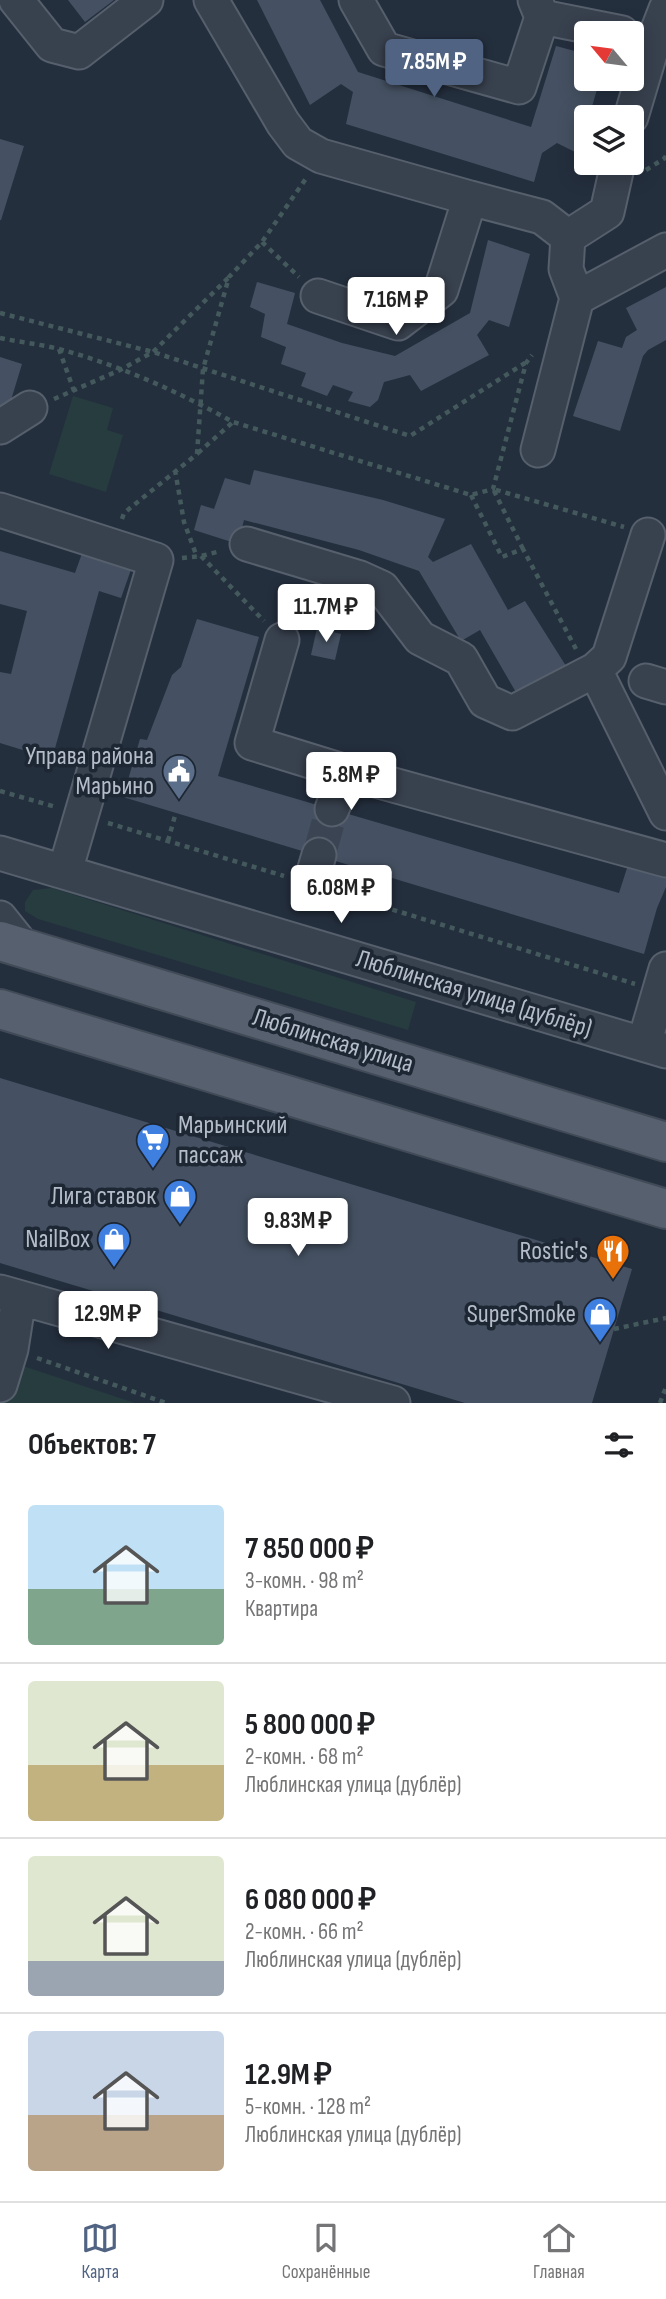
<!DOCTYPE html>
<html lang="ru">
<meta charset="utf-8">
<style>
:root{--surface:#fff;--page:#f6f6f6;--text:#202124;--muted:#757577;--line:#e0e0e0;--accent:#506383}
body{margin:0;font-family:"Sofia Sans Condensed",sans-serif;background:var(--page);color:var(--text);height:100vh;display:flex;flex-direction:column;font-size:26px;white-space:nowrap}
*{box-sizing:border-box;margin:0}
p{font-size:23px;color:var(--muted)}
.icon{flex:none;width:38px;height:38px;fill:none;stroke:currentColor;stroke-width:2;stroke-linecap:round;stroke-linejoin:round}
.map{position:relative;height:1403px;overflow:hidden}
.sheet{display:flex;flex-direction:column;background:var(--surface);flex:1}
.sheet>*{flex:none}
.needle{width:46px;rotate:299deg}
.controls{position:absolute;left:574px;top:21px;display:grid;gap:14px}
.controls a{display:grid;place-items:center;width:70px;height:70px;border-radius:7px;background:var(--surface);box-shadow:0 4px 18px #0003;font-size:35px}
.price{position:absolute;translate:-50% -60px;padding:0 16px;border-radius:7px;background:#fff;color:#222;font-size:23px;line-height:46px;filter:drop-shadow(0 2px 4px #0008)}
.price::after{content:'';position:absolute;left:50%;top:42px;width:21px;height:16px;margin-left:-10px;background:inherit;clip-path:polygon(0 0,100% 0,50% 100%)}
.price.on{background:var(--accent);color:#fff}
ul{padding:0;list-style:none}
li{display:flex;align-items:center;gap:21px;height:175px;padding:0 28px}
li+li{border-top:2px solid var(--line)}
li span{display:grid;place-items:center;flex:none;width:196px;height:140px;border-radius:7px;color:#555}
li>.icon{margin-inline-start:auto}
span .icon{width:84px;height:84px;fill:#fffc;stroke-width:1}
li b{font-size:30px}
h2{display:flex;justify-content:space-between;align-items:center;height:84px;padding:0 28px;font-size:30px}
.tabs{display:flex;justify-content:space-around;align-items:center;height:98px;border-top:2px solid var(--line);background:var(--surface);font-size:19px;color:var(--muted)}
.tabs a{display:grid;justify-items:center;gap:4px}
.tabs .on{color:var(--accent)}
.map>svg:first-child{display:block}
.green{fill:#263c3f}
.building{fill:#455162}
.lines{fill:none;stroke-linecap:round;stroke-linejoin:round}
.minor-tunnel{stroke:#3a4453;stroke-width:33;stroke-dasharray:33 17;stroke-linecap:butt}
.minor-casing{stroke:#565f6c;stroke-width:37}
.major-casing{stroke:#414a57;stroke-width:42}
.path{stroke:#44595c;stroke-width:4.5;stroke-dasharray:5 5;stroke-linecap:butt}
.minor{stroke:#38414e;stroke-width:33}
.major{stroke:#56606e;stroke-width:38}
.labels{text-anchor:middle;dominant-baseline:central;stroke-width:7;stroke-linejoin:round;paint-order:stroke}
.poi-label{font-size:26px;fill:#b4bcc9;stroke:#1d2633;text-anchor:end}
.street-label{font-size:26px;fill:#b4bcc9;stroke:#1d2633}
</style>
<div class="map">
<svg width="666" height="1403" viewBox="0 0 666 1403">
<rect width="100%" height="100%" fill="#242f3e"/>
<path class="green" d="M73,396L113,408L107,430L123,435L106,492L49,474Z
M52,888L416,1002L408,1030L38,919L25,911V902L33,890Z
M14,1363L135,1403H2Z"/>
<path class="building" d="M68,0H114L85,22Z
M257,0H320L358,72L531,127L556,46L586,54V79H600L589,117H586V129L579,154L557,143L542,153L534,182L346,124L353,92L341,84L310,105Z
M0,139L24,146L1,220H0Z
M488,240L530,254L509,327L489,320L477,335L489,355L421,391L410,375L384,382L378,400L370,407L348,401L353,392L333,385L327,396L301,386L306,373L281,364L286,347L261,337L265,314L250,307L257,282L295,293L287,324L342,343L395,356L470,313Z
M666,287V340L648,350L643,356L620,431L573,416L598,341L622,348L626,337L637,330L626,308Z
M0,357L22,364L8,410L0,408Z
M254,470L383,500L445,519L428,557L433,562L471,544L508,610L525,601L566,666L517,694L480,630L461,641L419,571L359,550L244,520L238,544L194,530L201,505L214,509L225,478L250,485Z
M85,545L134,561L121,598L99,591L52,759L0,743V672L11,674L27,611L0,604V551L75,573Z
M197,619L259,637L218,776L619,893L629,862L666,872V887L657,908L644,954L123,797L140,739L147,740L172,675L181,667Z
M317,628L341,634L335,660L311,655Z
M0,1078L632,1269L592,1403H465L0,1263Z"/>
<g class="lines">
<path class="minor-tunnel" d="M319,855L332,809"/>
<defs>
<path id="minor" d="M16,0L52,45L79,52L146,0
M211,0L283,123L298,143L321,156L470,198
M356,0L384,49L519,87L542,17
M535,0L542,17L622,33
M631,117L654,40L666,9
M568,237L607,212L618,163
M318,296L398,323L441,290L470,198L542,217L568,237L566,269L577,298
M0,427L30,408
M538,450L577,298L666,250
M0,510L156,560L65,871
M648,535L609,657L595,670L666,813
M247,544L360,578L382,588L420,638L461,659L485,701L512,713L595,670
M282,640L252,743L346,772L666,860
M646,681L666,687
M332,809L346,772
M0,853L666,1051
M310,885L319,855
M0,918L24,948
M644,1044L666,969
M0,1292L393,1403
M0,1385L11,1349L19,1298"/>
<path id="major" d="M0,941L666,1142
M0,1009L666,1209"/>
</defs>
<use href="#minor" class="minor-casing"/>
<use href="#major" class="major-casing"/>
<path class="path" d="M646,170L665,158L666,155
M262,242L299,277
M0,313L153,352L410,436L525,363
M0,338C19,342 39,344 59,349C119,365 179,392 233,422L471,495L493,489L526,363L532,355
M59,349L74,391
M54,399L120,370L153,352L228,278
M198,453L233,422
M175,470L184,522L197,557
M471,495L502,557L523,549L576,649
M122,519L124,513L197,454L203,369L229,277L262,242L307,177
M523,549L493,489L624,527
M201,556L264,621
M182,558L201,556L221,551
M0,791L56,807
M108,823L284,876
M168,841L176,812
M335,892L635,984
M614,1329L666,1318
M37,1358L166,1403
M660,1403L666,1387"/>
<use href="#minor" class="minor"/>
<use href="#major" class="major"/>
</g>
<defs>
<symbol id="civic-pin" viewBox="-11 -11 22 30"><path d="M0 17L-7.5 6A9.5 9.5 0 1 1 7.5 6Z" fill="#5c6f8a" stroke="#1d2633"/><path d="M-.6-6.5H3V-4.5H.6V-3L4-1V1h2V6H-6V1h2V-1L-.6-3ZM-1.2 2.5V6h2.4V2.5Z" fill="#fff"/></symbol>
<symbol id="supermarket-pin" viewBox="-11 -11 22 30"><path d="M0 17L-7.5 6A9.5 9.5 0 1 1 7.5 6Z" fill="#3f7fe0" stroke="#1d2633"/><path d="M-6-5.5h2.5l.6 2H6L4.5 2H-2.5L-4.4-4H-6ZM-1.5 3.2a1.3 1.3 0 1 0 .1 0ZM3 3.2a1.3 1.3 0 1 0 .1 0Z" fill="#fff"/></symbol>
<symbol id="shop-pin" viewBox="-11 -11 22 30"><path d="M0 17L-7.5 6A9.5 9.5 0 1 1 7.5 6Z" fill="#3f7fe0" stroke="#1d2633"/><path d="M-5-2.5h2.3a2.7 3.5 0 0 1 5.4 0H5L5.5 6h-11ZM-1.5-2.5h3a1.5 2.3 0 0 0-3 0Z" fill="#fff"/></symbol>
<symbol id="restaurant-pin" viewBox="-11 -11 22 30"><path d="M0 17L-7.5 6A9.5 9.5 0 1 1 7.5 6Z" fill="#e8710a" stroke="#1d2633"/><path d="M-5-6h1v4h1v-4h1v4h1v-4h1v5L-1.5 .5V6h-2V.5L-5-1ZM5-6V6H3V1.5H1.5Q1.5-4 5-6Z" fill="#fff"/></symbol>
</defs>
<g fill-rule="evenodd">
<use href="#civic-pin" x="160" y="752" width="38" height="52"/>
<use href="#supermarket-pin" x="134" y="1121" width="38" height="52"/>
<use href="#shop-pin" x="161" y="1177" width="38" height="52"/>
<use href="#shop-pin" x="95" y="1220" width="38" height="52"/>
<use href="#restaurant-pin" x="594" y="1232" width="38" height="52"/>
<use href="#shop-pin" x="581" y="1295" width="38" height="52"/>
</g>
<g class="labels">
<g class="poi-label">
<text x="154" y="756">Управа района<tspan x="154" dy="30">Марьино</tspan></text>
<text x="178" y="1125" text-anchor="start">Марьинский<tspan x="178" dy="30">пассаж</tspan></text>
<text x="156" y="1196">Лига ставок</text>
<text x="90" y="1239">NailBox</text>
<text x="588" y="1251">Rostic's</text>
<text x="576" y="1314">SuperSmoke</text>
</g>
<g class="street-label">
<text transform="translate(474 994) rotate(17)">Люблинская улица (дублёр)</text>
<text transform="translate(333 1041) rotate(17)">Люблинская улица</text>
</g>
</g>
</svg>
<div class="controls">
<a><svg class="needle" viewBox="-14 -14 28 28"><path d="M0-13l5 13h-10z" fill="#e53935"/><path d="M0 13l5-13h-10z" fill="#757577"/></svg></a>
<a><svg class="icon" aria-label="layers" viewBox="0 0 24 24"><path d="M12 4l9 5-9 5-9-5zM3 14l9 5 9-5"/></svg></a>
</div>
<b class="price on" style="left:434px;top:99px">7.85M ₽</b>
<b class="price" style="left:396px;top:337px">7.16M ₽</b>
<b class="price" style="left:326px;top:644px">11.7M ₽</b>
<b class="price" style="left:351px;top:812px">5.8M ₽</b>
<b class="price" style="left:341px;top:925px">6.08M ₽</b>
<b class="price" style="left:298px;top:1258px">9.83M ₽</b>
<b class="price" style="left:108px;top:1351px">12.9M ₽</b>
</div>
<section class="sheet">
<h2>Объектов: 7<svg class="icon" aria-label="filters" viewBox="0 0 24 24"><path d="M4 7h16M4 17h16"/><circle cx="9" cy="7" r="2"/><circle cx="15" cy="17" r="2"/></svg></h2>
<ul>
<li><span style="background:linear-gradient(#bfe0f5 60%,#7fa58c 0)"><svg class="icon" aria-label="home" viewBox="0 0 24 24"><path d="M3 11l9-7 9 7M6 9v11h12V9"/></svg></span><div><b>7 850 000 ₽</b><p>3-комн. · 98 m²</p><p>Квартира</p></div></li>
<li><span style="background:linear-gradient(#dfe7d0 60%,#c2b280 0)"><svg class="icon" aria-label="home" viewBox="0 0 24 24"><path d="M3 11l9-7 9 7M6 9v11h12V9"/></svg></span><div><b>5 800 000 ₽</b><p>2-комн. · 68 m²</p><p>Люблинская улица (дублёр)</p></div></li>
<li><span style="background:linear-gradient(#dfe7d0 75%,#9aa5b1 0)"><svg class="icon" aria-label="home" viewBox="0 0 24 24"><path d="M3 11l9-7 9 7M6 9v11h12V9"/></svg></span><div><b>6 080 000 ₽</b><p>2-комн. · 66 m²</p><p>Люблинская улица (дублёр)</p></div></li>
<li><span style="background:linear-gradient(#c9d6e8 60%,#b9a48a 0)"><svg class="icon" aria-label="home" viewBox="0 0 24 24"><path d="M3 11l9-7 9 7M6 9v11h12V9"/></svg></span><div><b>12.9M ₽</b><p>5-комн. · 128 m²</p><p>Люблинская улица (дублёр)</p></div></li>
</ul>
</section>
<nav class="tabs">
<a class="on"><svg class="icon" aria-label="map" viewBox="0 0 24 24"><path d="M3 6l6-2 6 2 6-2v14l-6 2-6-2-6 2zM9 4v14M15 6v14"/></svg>Карта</a>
<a><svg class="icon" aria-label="saved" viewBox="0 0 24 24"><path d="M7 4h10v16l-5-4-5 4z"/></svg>Сохранённые</a>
<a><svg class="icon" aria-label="home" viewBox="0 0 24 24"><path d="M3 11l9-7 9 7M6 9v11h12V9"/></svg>Главная</a>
</nav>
